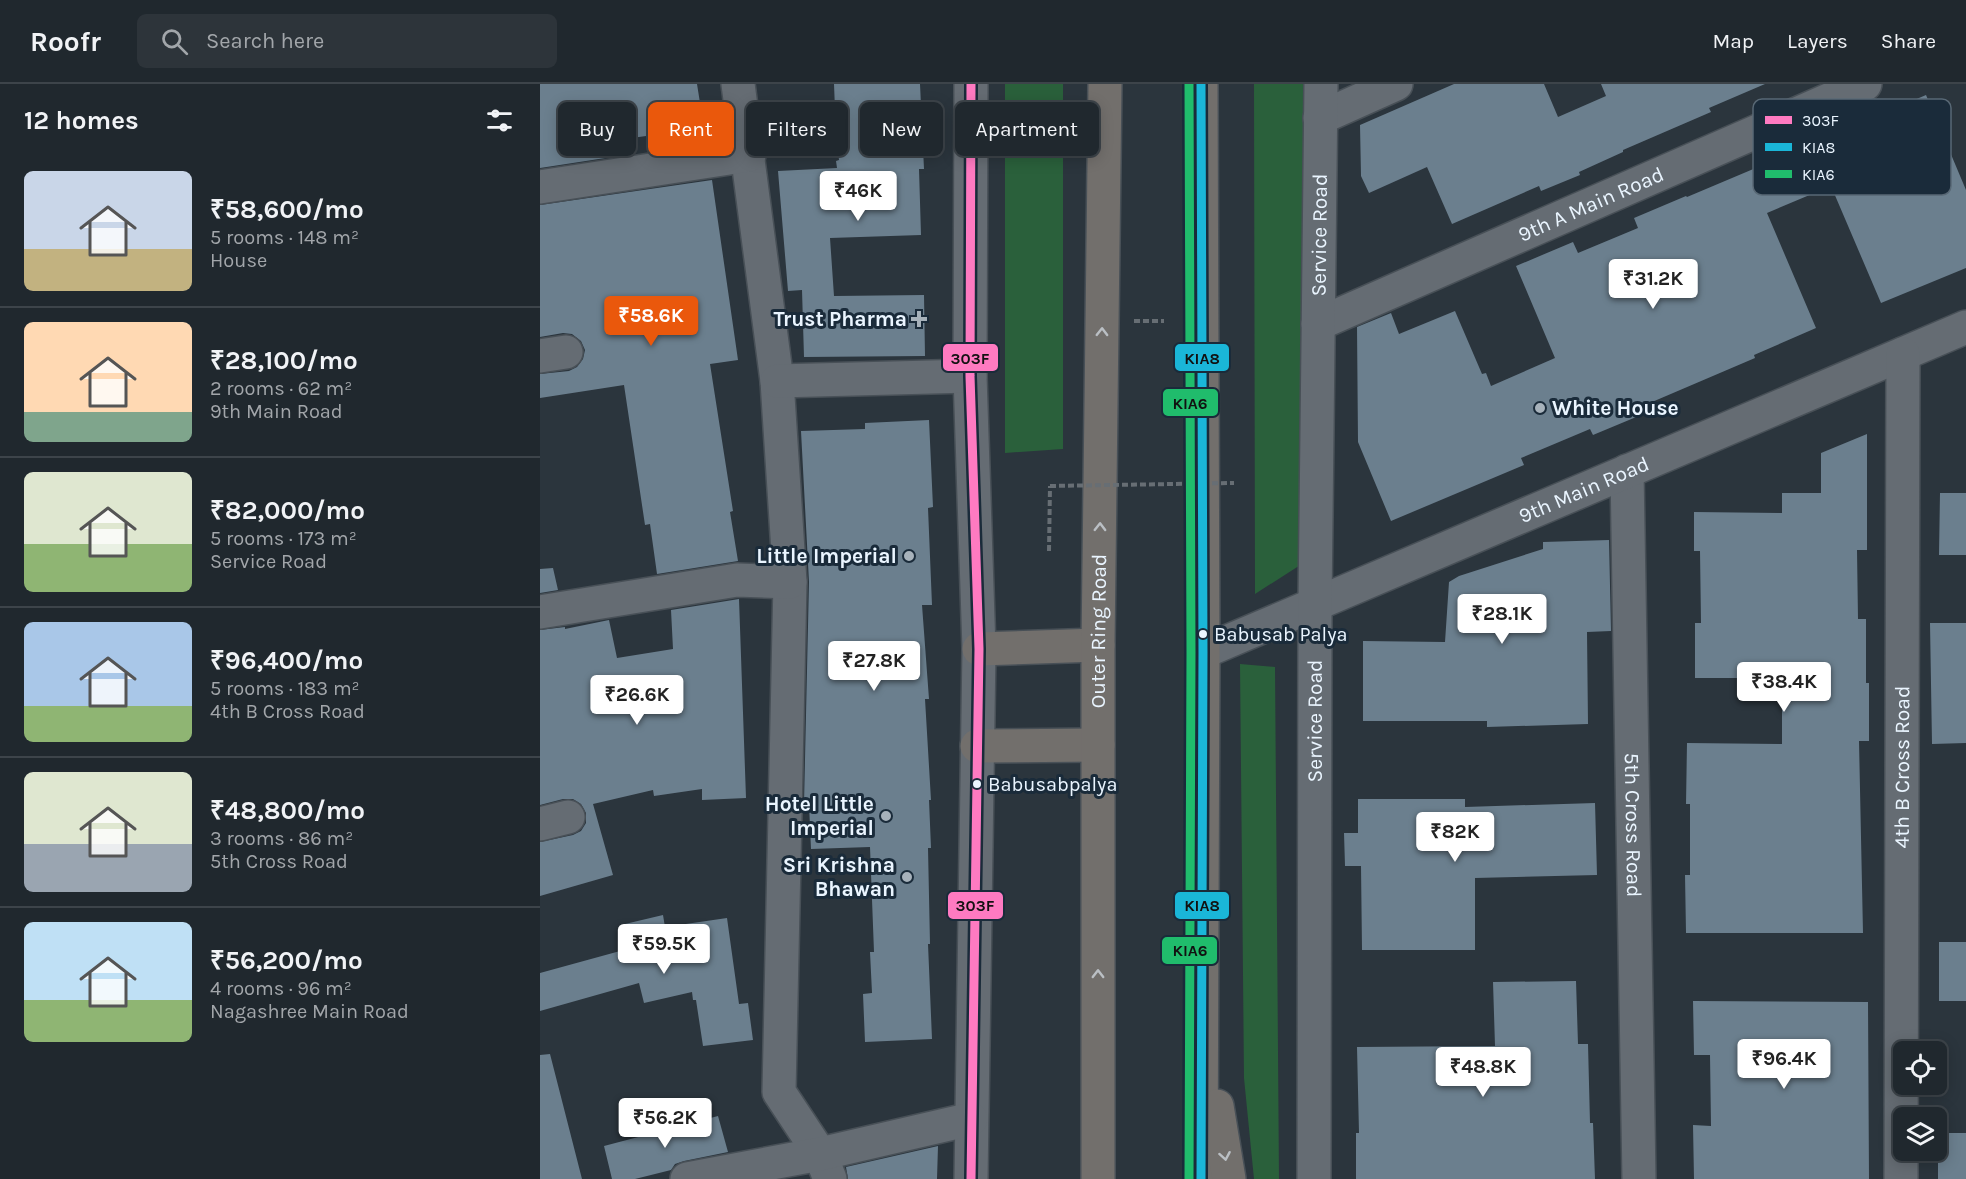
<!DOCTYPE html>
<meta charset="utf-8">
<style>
:root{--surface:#20282e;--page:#2d343a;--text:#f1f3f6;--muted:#a2a6aa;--line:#3d444a;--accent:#ea580c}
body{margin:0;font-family:Karla,sans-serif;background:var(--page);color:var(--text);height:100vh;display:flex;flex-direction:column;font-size:22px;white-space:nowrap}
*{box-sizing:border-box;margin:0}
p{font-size:20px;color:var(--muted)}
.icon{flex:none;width:33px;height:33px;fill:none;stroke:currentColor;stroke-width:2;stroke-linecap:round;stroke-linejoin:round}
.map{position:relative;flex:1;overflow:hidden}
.details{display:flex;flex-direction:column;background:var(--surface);width:540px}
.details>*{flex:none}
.banner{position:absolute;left:18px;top:18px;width:570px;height:54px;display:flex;gap:12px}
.controls{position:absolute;left:1353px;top:957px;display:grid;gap:12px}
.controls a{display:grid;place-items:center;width:54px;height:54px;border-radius:9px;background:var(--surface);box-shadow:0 3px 15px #0003,0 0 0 2px var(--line);font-size:30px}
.price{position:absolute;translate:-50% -51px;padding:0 14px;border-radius:6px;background:#fff;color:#222;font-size:20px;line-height:39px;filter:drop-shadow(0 2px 3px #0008)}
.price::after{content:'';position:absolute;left:50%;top:36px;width:18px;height:14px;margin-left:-9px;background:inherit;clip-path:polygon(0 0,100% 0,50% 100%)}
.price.on{background:var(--accent);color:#fff}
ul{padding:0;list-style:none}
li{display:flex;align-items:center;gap:18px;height:150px;padding:0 24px}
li+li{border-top:2px solid var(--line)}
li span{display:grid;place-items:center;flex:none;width:168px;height:120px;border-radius:9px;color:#555}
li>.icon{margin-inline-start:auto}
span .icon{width:72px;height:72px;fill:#fffc;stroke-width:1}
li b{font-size:26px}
h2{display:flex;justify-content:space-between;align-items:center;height:72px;padding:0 24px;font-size:26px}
.tag{padding:0 21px;border-radius:9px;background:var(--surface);box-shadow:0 3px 15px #0003,0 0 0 2px var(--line);font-size:21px;line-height:54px}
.tag.on{background:var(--accent);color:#fff}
header{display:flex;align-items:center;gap:36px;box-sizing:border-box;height:84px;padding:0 30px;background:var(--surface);border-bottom:2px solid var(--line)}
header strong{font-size:28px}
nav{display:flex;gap:33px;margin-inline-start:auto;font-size:21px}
.search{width:420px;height:54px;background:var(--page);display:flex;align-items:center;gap:15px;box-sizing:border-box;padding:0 21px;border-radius:9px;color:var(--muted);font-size:22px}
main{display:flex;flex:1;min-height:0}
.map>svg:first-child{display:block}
.green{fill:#2a603b}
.building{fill:#6b7f8e}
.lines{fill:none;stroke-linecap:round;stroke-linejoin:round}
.minor-casing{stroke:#485057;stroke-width:36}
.highway-casing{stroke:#485057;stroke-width:36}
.path{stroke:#676e74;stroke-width:4;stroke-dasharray:6 3;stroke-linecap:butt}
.minor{stroke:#656c73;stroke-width:33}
.highway{stroke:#726f6c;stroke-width:33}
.path-bridge{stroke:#676e74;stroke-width:4;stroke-dasharray:6 3;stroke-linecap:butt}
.bus-1-casing{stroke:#1a2b3a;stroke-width:14}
.bus-2-casing{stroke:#1a2b3a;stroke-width:14}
.bus-3-casing{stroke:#1a2b3a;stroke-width:14}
.bus-1{stroke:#fe7ac1;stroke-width:9}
.bus-2{stroke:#1ab6d8;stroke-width:9}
.bus-3{stroke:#20bc6c;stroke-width:9}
.oneway{stroke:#babfc4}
.poi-dot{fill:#a7b2bb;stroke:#1a2b3a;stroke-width:2}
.bus-dot{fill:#eaf5ff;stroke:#1a2b3a;stroke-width:2}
.labels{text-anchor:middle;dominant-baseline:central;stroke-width:6;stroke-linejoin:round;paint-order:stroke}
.bus-label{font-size:20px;fill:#eaf5ff;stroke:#1a2b3a;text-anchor:start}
.street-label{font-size:21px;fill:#eaf5ff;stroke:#1a2b3a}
.poi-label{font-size:21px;font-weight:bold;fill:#eaf5ff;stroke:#1a2b3a;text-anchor:end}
.key{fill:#1a2b3a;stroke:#586875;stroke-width:1.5}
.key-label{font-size:16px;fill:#eaf5ff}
.line-badge{stroke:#1a2b3a;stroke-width:2}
.pale-badge-label{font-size:16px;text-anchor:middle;font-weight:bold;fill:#111}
</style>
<header>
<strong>Roofr</strong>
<div class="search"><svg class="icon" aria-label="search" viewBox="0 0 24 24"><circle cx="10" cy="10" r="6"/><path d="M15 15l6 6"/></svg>Search here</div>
<nav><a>Map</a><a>Layers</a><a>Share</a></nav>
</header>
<main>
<section class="details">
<h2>12 homes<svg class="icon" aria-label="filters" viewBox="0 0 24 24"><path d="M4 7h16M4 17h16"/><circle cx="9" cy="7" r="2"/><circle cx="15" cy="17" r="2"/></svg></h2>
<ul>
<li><span style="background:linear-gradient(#c9d6e8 65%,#c2b280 0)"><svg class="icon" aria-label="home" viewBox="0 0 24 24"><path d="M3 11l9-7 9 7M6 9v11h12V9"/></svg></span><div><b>₹58,600/mo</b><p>5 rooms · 148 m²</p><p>House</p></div></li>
<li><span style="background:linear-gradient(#ffd9b3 75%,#7fa58c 0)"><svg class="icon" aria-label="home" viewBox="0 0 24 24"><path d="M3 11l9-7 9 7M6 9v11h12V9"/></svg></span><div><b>₹28,100/mo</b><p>2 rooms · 62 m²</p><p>9th Main Road</p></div></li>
<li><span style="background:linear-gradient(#dfe7d0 60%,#8fb573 0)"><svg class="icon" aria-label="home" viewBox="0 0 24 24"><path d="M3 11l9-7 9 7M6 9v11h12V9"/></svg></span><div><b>₹82,000/mo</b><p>5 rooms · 173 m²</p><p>Service Road</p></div></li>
<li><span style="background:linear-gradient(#a9c7e8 70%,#8fb573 0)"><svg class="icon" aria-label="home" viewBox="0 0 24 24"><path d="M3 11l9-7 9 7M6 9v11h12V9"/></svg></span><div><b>₹96,400/mo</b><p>5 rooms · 183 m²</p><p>4th B Cross Road</p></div></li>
<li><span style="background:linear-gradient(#dfe7d0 60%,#9aa5b1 0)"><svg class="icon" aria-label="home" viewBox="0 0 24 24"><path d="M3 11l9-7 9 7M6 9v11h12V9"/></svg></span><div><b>₹48,800/mo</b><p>3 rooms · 86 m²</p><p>5th Cross Road</p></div></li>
<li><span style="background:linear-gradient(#bfe0f5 65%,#8fb573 0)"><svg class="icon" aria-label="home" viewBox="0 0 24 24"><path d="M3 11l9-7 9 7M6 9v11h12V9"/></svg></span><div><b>₹56,200/mo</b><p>4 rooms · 96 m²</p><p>Nagashree Main Road</p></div></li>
</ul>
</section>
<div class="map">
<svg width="1426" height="1095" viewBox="0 0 1426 1095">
<rect width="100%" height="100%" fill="#2b353d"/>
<path class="green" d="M465,0H523V365L465,369Z
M714,0H767L765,478L715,510Z
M700,580L735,583L739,1095H714L704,994Z"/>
<path class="building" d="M0,0H157L164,44L70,57L72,73L0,84Z
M294,0H380L384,85H379L381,151L290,154L294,212L384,211L385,272L264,273L262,206L248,207L238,87L297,84L296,77L299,76L296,51Z
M914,0H1004L1018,33L1066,12L1061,0H1225L1169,24L1171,28L1083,66V68L1039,88L1040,91L1001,107L999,102L912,140L887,83L829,109L821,92L820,41Z
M1386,11L1426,106V184L1341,219L1291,102L1227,129L1276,244L1214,271L1215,274L1098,324L1101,331L1053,351L1050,345L981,374L984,381L851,437L818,358L817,243L851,229L859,250L915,227L942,290L946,289L951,302L1015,274L976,182L1033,158L1038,169L1098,144L1094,134L1146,112L1147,113L1263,64L1265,68L1334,39L1332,34Z
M172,96L198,276L170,280L193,427L190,428L198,477L117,490L110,440L105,441L84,301L0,314V290L29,287L37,283L43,275L45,266L41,257L32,250L23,249L0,253V121Z
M389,336L393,423L388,424L392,521H382L389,615H385L391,716H389L391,764H388L390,860H388L392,955L325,958L323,910L332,909L330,868H334L330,763L271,765L269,720H264L269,498L261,347L325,345V339Z
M1327,350V466H1317L1318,535H1326V599H1329V657H1319L1323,849H1146L1145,791H1150V720H1146L1147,659L1242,660V594H1155V539H1161L1160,467H1154V428L1242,429V409H1281V369Z
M1400,409H1426V471H1399Z
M1069,456L1071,547L1047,548L1048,640L947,643V637H823V557L905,558L909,498L919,492L1003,465V458Z
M13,484L18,506L0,509V485Z
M199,515L206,714L162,716V705L114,712L113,706L53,720L73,791L0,812V758L33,751L41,747L46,739V729L41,720L33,715H23L0,721V546L25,543V545L69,536L77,574L133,565L131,526Z
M1390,539H1426V659L1392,660Z
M818,715H925V723L1055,719L1057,791L935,794V866H822L821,782H805L804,749H818Z
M123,831L125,843L187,834L199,920L208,919L213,956L163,962L156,916H153L152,908L104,919L99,899L0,927V889L91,864L85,840Z
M1399,858H1426V917H1399Z
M1036,897L1038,960H1048L1050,1039H1053L1055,1095H816V1049H819L817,963L955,962L953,898Z
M1153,917L1328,918L1329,1095H1154L1153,1041L1171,1042L1170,971H1154Z
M10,970L42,1095H0V971Z
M178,1032L188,1068L144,1077L135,1080L131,1086L95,1095H72L64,1062Z
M1398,1049H1426V1095H1398Z
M398,1062L397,1095H308L306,1083Z"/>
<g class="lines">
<defs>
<g id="minor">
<path d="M198,0L237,297L250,498L239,1008L280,1070L290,1095"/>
<path d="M431,0L430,292L439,565L431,1095"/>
<path d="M780,34L856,0"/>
<path d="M0,103L209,71"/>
<path id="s1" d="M778,240L1325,0"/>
<path d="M0,272L26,268"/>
<path d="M237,297L430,292"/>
<path id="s2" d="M1087,387L1099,1095"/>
<path d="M0,528L197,496L250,498"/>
<path id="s3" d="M663,568L1426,243"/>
<path d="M0,740L28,733"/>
<path d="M147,1095L280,1070L431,1035"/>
<path id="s4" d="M774,1095L775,520L781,0"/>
<path id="s5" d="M1361,1095L1363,270"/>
</g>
<g id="highway">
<path d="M661,0L663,568L661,1095"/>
<path d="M439,565L558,561"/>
<path d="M437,662L558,661"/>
<path d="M677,1022L689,1095"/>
<path id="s6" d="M558,1095V561L565,0"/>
</g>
</defs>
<use href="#minor" class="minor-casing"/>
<use href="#highway" class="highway-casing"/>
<path class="path" d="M594,237H624
M509,467L510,402"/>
<use href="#minor" class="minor"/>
<use href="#highway" class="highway"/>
<path class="path-bridge" d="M510,402L694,399"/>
<defs>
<path id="bus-1" d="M431,0L430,292L439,565L431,1095"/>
<path id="bus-2" d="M661,0L663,568L661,1095"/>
<path id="bus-3" d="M649,0L651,568L649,1095"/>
</defs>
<use href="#bus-1" class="bus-1-casing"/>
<use href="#bus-2" class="bus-2-casing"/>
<use href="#bus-3" class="bus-3-casing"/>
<use href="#bus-1" class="bus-1"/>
<use href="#bus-2" class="bus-2"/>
<use href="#bus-3" class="bus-3"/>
</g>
<defs><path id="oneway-chevron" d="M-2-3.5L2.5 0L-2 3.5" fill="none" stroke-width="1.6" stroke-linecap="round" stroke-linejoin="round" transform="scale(1.5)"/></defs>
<g class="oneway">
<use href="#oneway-chevron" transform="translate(562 248) rotate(-89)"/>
<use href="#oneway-chevron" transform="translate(560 443) rotate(-89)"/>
<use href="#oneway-chevron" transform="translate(558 890) rotate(-90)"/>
<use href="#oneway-chevron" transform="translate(685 1072) rotate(80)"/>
</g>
<g class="poi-dot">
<path d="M376 226h6v6h6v6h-6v6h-6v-6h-6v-6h6z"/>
<circle cx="1000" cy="324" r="6"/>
<circle cx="369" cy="472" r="6"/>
<circle cx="346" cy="732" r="6"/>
<circle cx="367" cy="793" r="6"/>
</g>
<g class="bus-dot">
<circle cx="663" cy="550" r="5"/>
<circle cx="437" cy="700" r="5"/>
</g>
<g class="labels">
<g class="bus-label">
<text x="674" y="550">Babusab Palya</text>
<text x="448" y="700">Babusabpalya</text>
</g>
<g class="street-label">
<text stroke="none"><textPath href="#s1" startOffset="298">9th A Main Road</textPath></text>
<text stroke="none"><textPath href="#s4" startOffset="944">Service Road</textPath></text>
<text stroke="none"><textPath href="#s3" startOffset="414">9th Main Road</textPath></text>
<text stroke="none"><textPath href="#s6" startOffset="548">Outer Ring Road</textPath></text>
<text stroke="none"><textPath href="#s4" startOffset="458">Service Road</textPath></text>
<text stroke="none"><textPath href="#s5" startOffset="412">4th B Cross Road</textPath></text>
<text stroke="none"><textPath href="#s2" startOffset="354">5th Cross Road</textPath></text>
</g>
<g class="poi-label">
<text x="367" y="235">Trust Pharma</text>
<text x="1012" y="324" text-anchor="start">White House</text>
<text x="357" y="472">Little Imperial</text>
<text x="334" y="720">Hotel Little<tspan x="334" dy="24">Imperial</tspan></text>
<text x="355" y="781">Sri Krishna<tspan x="355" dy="24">Bhawan</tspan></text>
</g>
</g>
<rect x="1213" y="15" width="198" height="96" rx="9" class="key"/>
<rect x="1225" y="32" width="27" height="8" fill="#fe7ac1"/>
<rect x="1225" y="59" width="27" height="8" fill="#1ab6d8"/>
<rect x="1225" y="86" width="27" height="8" fill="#20bc6c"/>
<g class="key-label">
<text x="1262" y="42">303F</text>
<text x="1262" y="69">KIA8</text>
<text x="1262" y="96">KIA6</text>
</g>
<g class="line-badge">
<rect x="634" y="259" width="56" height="29" rx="6" fill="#1ab6d8"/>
<rect x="402" y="259" width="57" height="29" rx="6" fill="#fe7ac1"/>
<rect x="622" y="304" width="57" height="29" rx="6" fill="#20bc6c"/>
<rect x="407" y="807" width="57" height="29" rx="6" fill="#fe7ac1"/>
<rect x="634" y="807" width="56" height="29" rx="6" fill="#1ab6d8"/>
<rect x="621" y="852" width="57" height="29" rx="6" fill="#20bc6c"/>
</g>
<g class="pale-badge-label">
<text x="662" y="280">KIA8</text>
<text x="430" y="280">303F</text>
<text x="650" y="325">KIA6</text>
<text x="435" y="827">303F</text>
<text x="662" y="827">KIA8</text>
<text x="650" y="872">KIA6</text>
</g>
</svg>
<div class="controls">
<a><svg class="icon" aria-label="locate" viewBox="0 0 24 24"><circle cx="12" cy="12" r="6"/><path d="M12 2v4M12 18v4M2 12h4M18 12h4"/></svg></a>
<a><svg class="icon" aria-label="layers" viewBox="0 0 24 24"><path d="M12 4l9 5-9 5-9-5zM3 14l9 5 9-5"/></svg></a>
</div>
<b class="price" style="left:318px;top:138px">₹46K</b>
<b class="price" style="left:1113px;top:226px">₹31.2K</b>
<b class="price on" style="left:111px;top:263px">₹58.6K</b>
<b class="price" style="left:962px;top:561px">₹28.1K</b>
<b class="price" style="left:334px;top:608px">₹27.8K</b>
<b class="price" style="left:1244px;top:629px">₹38.4K</b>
<b class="price" style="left:97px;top:642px">₹26.6K</b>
<b class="price" style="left:915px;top:779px">₹82K</b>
<b class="price" style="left:124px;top:891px">₹59.5K</b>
<b class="price" style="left:1244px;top:1006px">₹96.4K</b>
<b class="price" style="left:943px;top:1014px">₹48.8K</b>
<b class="price" style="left:125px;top:1065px">₹56.2K</b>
<div class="banner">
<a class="tag">Buy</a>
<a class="tag on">Rent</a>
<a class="tag">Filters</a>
<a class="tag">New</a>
<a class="tag">Apartment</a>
</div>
</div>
</main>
